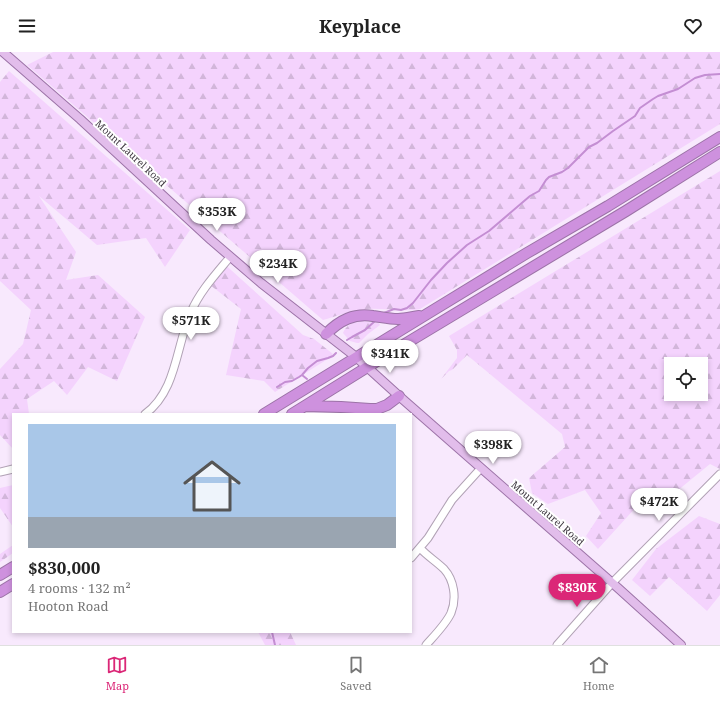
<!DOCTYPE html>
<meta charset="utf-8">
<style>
:root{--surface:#fff;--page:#f6f6f6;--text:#222;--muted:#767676;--line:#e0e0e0;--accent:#db2777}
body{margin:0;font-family:"Noto Serif",serif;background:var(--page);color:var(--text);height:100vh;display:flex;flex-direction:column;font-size:15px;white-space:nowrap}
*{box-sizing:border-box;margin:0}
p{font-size:13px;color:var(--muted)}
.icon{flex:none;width:22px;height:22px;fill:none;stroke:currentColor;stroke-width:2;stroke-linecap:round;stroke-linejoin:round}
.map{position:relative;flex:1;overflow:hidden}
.drawer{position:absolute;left:12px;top:361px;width:400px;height:220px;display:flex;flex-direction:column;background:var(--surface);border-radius:0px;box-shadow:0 2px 6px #0003}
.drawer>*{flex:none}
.fabs{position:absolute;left:664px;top:305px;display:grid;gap:8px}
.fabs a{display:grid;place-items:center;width:44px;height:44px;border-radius:0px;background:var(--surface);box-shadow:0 2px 6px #0003;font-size:20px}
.price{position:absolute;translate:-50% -34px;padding:0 9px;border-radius:14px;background:#fff;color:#222;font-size:13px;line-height:26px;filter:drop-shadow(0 1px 2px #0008)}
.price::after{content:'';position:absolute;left:50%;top:24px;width:12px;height:9px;margin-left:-6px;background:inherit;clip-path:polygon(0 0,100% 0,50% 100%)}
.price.current{background:var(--accent);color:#fff}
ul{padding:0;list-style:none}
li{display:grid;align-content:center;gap:8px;height:212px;padding:0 16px}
li span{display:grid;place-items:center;height:124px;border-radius:0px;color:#555}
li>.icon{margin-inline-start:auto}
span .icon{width:72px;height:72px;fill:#fffc;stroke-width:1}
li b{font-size:17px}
header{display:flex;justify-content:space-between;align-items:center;height:52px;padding:0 16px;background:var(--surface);font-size:18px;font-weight:700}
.dock{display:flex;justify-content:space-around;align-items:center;height:56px;border-top:1px solid var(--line);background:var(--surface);font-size:11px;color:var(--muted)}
.dock a{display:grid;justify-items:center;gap:2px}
.dock .current{color:var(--accent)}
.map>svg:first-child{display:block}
.forest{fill:url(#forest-firs);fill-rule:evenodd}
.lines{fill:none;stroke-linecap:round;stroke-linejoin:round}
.stream{stroke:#c48ed3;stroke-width:2}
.minor-casing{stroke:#b1a2b5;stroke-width:9}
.major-casing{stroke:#9c73a7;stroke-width:10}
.highway-casing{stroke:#9c73a7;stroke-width:12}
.minor{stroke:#fff;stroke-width:7}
.major{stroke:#e2bdeb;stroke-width:8}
.highway{stroke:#ce91de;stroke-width:10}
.labels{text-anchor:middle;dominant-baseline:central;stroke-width:4;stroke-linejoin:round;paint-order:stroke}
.street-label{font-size:10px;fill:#403a42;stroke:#fff}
</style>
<header><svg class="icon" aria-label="menu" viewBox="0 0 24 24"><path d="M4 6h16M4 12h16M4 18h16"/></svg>Keyplace<svg class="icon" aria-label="heart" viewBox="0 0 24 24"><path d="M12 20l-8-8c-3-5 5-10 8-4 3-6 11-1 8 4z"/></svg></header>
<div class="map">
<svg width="720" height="593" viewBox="0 0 720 593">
<defs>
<pattern id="forest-firs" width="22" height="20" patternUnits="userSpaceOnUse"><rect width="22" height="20" fill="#f4d3fd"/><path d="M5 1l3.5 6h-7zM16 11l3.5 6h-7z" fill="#d2b6da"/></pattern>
</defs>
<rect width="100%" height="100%" fill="#f8e9fd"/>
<path class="forest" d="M53,0H720V72L420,257C403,260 384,256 367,257C353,258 337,264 323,268L27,13Z
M9,19L190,178L165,215L146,186L97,193L39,144L76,200L66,228L98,223L145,265L117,329L88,315L67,343L54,329L27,347L29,362H13V397L0,383V317L23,292L31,258L0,229V30Z
M720,119V417L710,412L677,439L638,453L598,497L586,484L601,461L585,438L548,452L532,441L529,426L565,395L562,382L467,303L452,318L449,319L441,327L457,306V298L449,284ZM671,312H701V342H671Z
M221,209L303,283L314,287L333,302L331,305L275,340L264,329L226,323L241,257L205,229Z
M362,269L379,271L380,273L368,282L359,291H357L350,289L343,281C346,273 353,270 362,269Z
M13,433V475L0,456V436Z
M699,464L720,472V543L707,559L669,525L650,544L632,528L656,497Z
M13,493V501L0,510V502Z
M258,580H290L296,593H265Z"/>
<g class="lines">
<path class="stream" d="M384,261L394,257L401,258L407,256L413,251L431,228L447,211L467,193L489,179L530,144L539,139L546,128L549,125L562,120L568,116L589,95L597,91L613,79L635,64L640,56L653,47L658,44L678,37L695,26L705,23L720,22
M347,288L352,285L365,278L375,269
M302,323L307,327
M277,335L285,330L292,329L299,325L302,323L308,316L317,309L328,306L333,304L336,301
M272,580L275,593"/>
<defs>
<path id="minor" d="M145,362C177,339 176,293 191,260C200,239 216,222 230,205
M0,420L13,417
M420,496C427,504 436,509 444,517C454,528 457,546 451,561C446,572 434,584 426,593
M411,506L428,486L452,448L481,416
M557,593L612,531L720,422"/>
<path id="major" d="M3,0L80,67L211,188L261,231L356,305L399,344L618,536L681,593"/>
<path id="highway" d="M326,282C340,268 354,261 373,264C381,265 389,267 398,267C405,267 412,265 419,264
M305,354L341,355L370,357H377L387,353L399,344
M264,362L427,262L527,201L608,154L720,85
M292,362L390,301L626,159L720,100
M0,523L13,515
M0,540L13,532"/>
</defs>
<use href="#minor" class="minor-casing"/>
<use href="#major" class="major-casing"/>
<use href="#highway" class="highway-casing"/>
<use href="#minor" class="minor"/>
<use href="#major" class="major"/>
<use href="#highway" class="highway"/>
</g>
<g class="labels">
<g class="street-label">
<text transform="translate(131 101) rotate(43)">Mount Laurel Road</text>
<text transform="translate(548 461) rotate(41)">Mount Laurel Road</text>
</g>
</g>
</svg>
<div class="fabs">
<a><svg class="icon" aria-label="locate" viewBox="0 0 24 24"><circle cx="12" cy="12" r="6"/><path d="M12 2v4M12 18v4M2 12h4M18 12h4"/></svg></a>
</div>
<b class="price" style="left:217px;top:180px">$353K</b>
<b class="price" style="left:278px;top:232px">$234K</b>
<b class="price" style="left:191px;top:289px">$571K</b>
<b class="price" style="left:390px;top:322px">$341K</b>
<b class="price" style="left:493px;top:413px">$398K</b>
<b class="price" style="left:659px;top:470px">$472K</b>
<b class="price current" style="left:577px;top:556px">$830K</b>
<section class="drawer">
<ul>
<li><span style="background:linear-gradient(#a9c7e8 75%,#9aa5b1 0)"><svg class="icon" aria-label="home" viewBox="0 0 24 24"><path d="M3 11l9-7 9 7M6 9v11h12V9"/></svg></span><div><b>$830,000</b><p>4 rooms · 132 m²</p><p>Hooton Road</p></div></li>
</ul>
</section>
</div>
<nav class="dock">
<a class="current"><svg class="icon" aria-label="map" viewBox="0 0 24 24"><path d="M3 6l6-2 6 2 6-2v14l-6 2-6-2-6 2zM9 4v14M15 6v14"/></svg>Map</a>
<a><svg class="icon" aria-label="saved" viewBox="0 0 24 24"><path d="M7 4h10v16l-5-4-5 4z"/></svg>Saved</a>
<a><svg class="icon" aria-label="home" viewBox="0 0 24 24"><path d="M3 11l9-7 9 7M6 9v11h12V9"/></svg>Home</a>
</nav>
